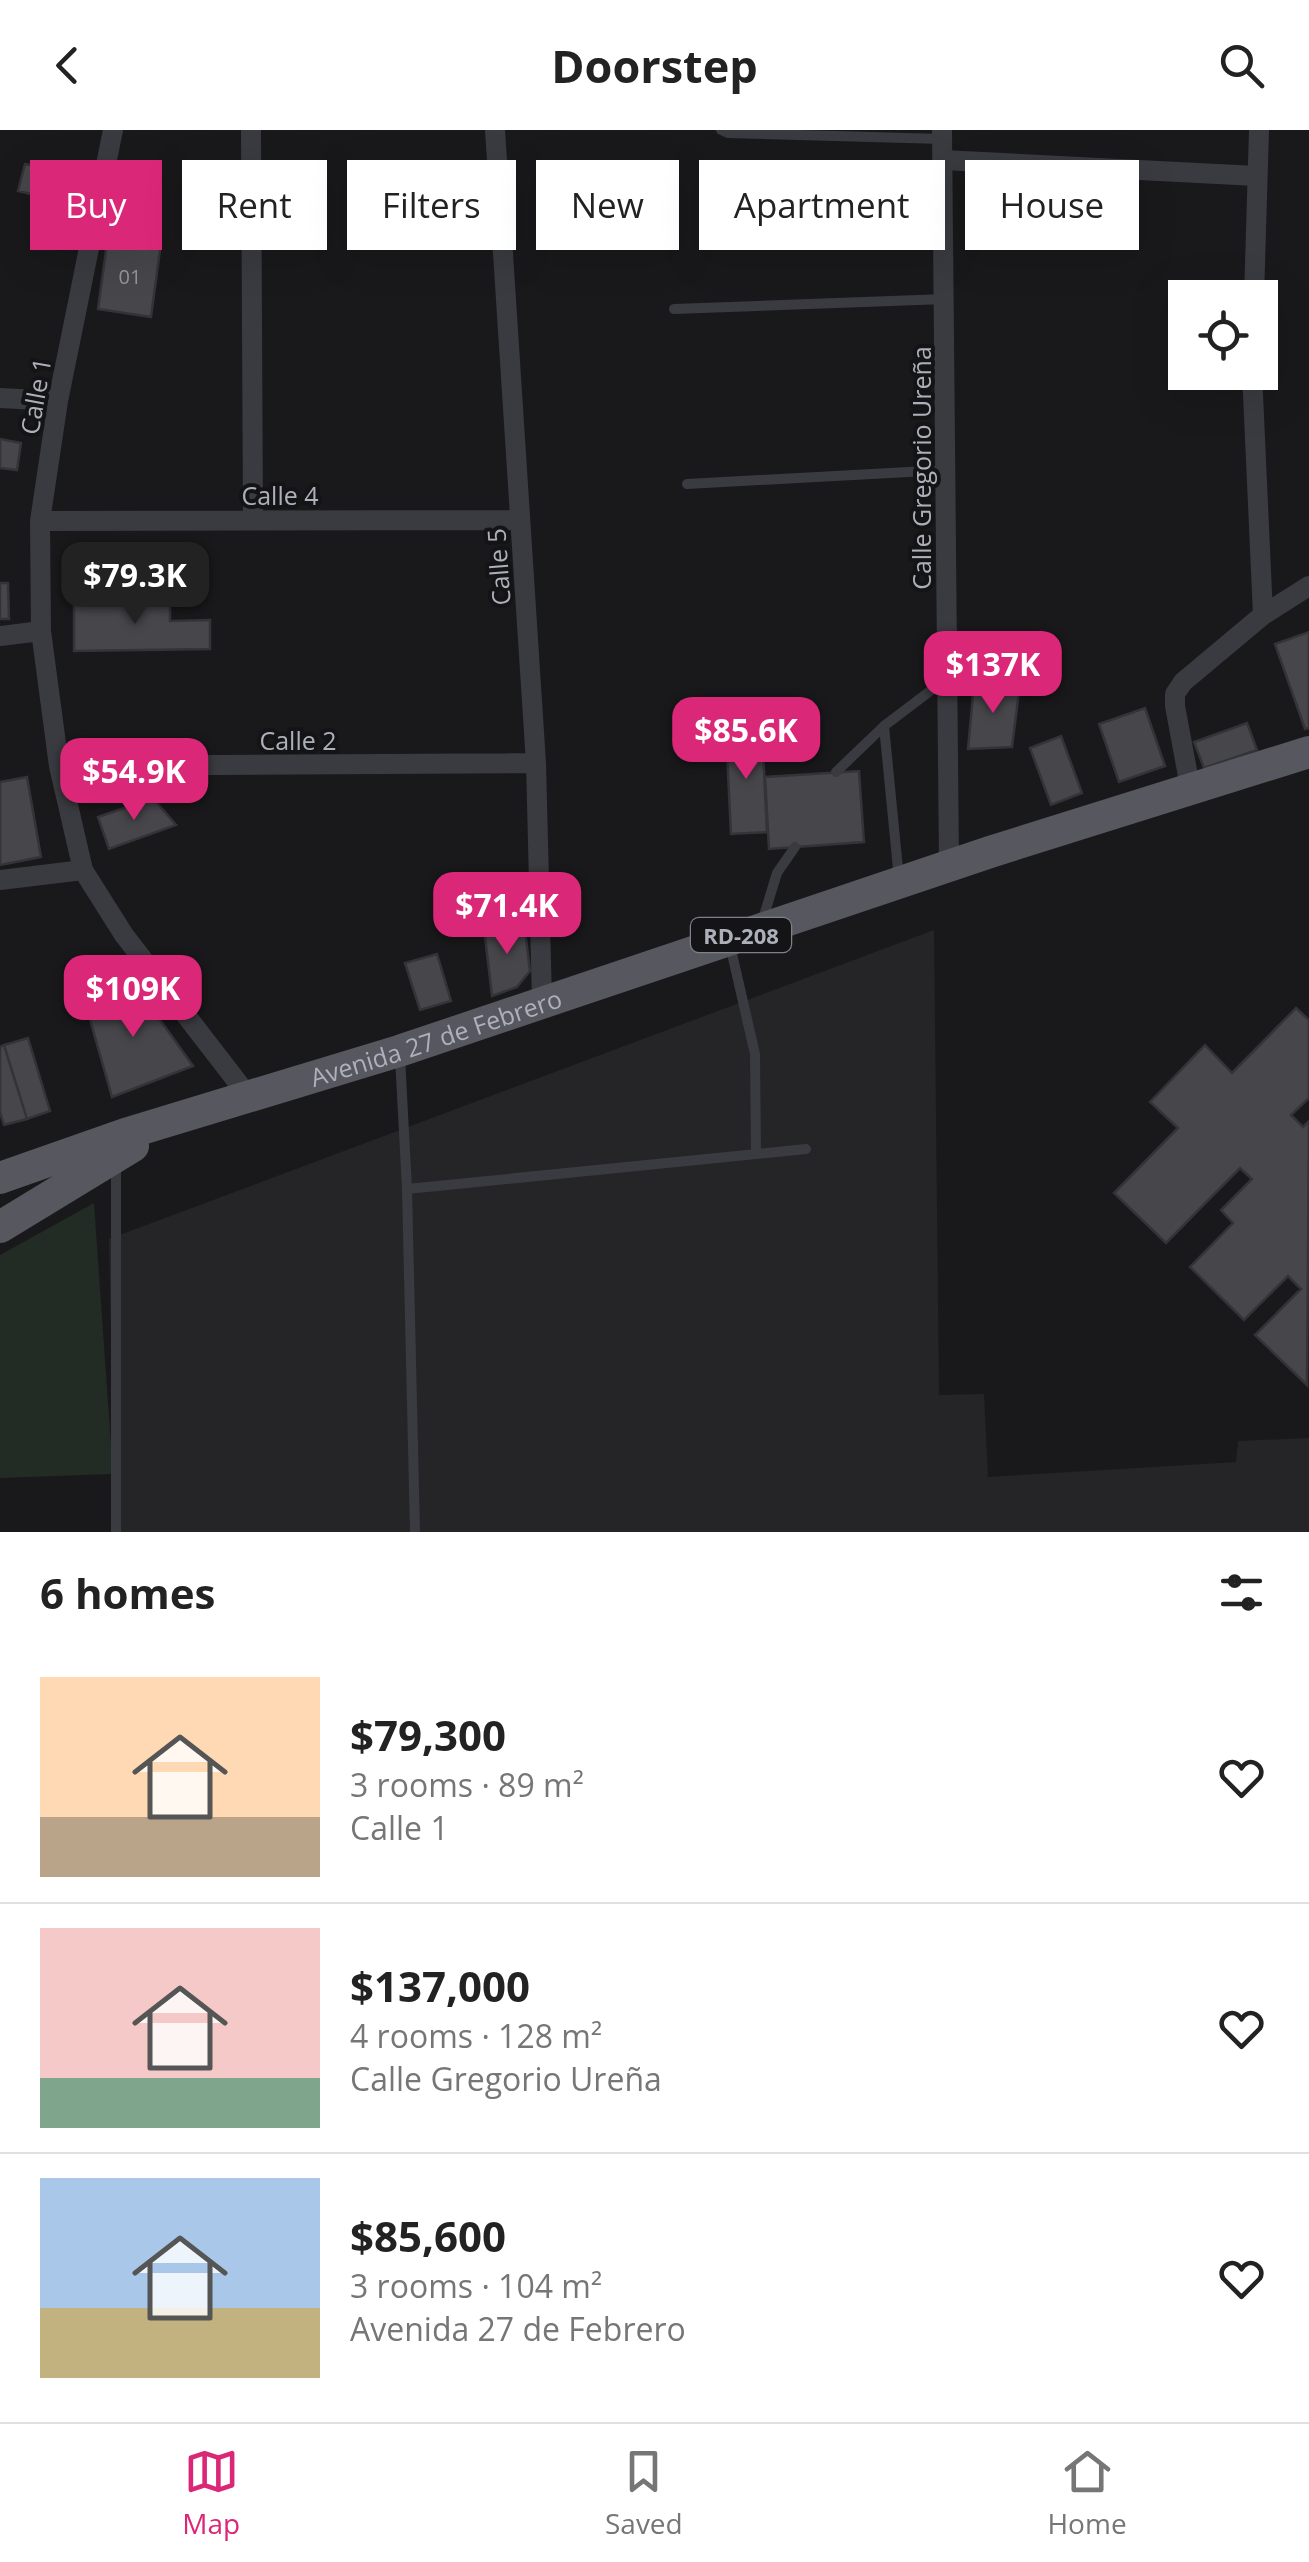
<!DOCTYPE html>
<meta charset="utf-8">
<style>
:root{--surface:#fff;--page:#f2f2f2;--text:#222;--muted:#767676;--line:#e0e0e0;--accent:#db2777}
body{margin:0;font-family:"Open Sans",sans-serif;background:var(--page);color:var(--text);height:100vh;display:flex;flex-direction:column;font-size:38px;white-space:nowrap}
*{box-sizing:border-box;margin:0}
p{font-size:32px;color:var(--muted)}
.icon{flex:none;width:55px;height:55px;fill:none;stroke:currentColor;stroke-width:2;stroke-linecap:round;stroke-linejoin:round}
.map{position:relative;height:1402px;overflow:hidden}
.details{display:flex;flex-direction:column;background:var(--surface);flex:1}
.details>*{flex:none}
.banner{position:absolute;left:30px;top:30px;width:1250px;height:90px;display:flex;gap:20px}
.buttons{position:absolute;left:1168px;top:150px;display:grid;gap:20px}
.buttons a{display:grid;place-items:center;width:110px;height:110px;border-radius:0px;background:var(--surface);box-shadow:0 10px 40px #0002;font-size:50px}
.price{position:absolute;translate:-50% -85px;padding:0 22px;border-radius:20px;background:var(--accent);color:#fff;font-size:32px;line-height:65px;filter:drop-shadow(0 2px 5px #0008)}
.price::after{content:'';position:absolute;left:50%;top:60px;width:30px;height:22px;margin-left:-15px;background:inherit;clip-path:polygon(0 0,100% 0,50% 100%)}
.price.current{background:#222;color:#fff}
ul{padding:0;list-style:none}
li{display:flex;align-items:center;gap:30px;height:250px;padding:0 40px}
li+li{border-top:2px solid var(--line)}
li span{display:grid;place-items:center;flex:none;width:280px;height:200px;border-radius:0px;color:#555}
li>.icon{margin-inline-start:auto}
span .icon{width:120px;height:120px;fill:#fffc;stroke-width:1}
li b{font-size:42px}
h2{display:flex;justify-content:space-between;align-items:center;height:120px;padding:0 40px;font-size:42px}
.pill{padding:0 35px;border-radius:0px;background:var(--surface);box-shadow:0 10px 40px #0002;font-size:35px;line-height:90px}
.pill.current{background:var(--accent);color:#fff}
header{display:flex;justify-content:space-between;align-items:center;height:130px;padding:0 40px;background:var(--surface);font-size:45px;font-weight:700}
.tab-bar{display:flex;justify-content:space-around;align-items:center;height:140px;border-top:2px solid var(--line);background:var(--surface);font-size:28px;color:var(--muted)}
.tab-bar a{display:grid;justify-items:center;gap:5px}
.tab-bar .current{color:var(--accent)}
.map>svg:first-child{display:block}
.built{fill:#252528}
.green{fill:#232b25}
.building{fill:#46464b;stroke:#343337;stroke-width:2.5}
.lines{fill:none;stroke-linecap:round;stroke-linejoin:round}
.service{stroke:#3a3b40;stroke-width:10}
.minor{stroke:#3a3b40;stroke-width:20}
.primary{stroke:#57585f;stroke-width:32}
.labels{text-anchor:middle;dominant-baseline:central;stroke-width:8;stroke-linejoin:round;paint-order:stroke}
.number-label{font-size:20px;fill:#93969e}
.shield{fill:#141416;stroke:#7f8189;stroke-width:2.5}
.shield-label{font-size:22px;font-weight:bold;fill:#adb0ba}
.street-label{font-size:25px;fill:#adb0ba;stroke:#141416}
</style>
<header><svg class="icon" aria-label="back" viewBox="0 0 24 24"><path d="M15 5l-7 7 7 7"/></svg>Doorstep<svg class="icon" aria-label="search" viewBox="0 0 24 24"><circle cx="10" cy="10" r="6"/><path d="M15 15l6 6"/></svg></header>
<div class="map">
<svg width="1309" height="1402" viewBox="0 0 1309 1402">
<rect width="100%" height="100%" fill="#19191b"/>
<path class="built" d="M934,800L939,1265L984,1264L988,1347L1236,1332L1238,1311L1309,1308V1402H115L109,1109Z"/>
<path class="green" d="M94,1073L113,1344L0,1348V1125Z"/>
<path class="building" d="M25,34L73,45L66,72L18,61Z
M108,106L161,113L151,187L98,179Z
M0,309L21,313L17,340L0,338Z
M0,453H8L9,489H0Z
M74,470H170V491L210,490V519L74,521Z
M1309,502V598L1305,599L1275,514Z
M974,554H1020L1012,617L968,619Z
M1145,578L1165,636L1119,652L1099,594Z
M1247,593L1257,620L1204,638L1194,612Z
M762,600L767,702L731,704L726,602Z
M1061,606L1082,663L1051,675L1030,618Z
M859,641L864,712L769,719L765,647Z
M27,647L41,727L0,735V652Z
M153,668L176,695L109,719L98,687Z
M524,793L530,841L517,857L492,866L484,798Z
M437,824L451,871L420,880L405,833Z
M133,852L193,936L112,967L85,872Z
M1296,878L1309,890V968L1291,985L1303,997L1309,991L1307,1255L1255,1205L1301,1159L1288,1146L1244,1190L1190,1137L1233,1093L1221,1080L1252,1049L1240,1038L1166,1113L1114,1063L1178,998L1150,972L1205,915L1232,943Z
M28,908L50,981L27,989L4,915Z
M4,915L27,989L4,995L0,982V917Z"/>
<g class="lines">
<path class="service" d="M721,0L728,3L942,9
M674,179L945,169
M687,354L945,340
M884,596L899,749
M836,642L884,596L946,549
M762,792L777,743L795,717
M730,815L755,924L756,1023
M400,927L407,1059L415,1402
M116,1032V1402
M407,1059L806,1019"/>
<path class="minor" d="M113,0L58,271L40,391L41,501L59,636L83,740L124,805L249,967
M251,0L253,390
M495,0L536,633L542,871
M942,0L949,735
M943,30L1257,46
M1254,168L1259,0
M1252,242L1263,485
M0,268L58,271
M40,391L520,390
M0,506L41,501
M59,636L536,633
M1191,662L1175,576V564L1183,552L1263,485L1309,456
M0,750L83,740"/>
<g class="primary">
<path id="s1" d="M0,1048L125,1004L399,921L990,722L1309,622"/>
<path d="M0,1097L133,1016"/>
</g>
</g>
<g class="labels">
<g class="number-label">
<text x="130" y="146">01</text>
</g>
<rect class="shield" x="691" y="788" width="100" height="34" rx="8"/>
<g class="shield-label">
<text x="741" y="805">RD-208</text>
</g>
<g class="street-label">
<text transform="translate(35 266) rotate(-80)">Calle 1</text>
<text transform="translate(921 338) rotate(-90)">Calle Gregorio Ureña</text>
<text x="280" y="365">Calle 4</text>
<text transform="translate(498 437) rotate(-94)">Calle 5</text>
<text x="298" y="610">Calle 2</text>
<text stroke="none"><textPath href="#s1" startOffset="458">Avenida 27 de Febrero</textPath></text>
</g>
</g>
</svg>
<div class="buttons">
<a><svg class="icon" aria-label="locate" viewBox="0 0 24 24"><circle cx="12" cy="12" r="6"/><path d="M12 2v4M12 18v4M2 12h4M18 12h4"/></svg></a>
</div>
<b class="price current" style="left:135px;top:497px">$79.3K</b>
<b class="price" style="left:993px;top:586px">$137K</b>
<b class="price" style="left:746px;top:652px">$85.6K</b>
<b class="price" style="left:134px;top:693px">$54.9K</b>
<b class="price" style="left:507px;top:827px">$71.4K</b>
<b class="price" style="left:133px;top:910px">$109K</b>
<div class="banner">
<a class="pill current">Buy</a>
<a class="pill">Rent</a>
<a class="pill">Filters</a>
<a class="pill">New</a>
<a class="pill">Apartment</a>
<a class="pill">House</a>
</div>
</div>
<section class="details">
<h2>6 homes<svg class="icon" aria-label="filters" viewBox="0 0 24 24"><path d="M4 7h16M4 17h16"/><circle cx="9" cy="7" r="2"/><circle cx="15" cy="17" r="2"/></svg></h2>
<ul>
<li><span style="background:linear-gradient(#ffd9b3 70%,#b9a48a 0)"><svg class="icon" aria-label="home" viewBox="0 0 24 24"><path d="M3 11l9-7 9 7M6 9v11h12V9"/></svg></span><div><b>$79,300</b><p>3 rooms · 89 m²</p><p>Calle 1</p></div><svg class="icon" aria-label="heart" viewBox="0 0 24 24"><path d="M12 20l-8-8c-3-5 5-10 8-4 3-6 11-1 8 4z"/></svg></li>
<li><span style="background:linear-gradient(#f6c9c9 75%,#7fa58c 0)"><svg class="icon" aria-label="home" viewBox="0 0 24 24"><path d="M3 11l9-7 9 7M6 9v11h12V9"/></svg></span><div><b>$137,000</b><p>4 rooms · 128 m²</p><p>Calle Gregorio Ureña</p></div><svg class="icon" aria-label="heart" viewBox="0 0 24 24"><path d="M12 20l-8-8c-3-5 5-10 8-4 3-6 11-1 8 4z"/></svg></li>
<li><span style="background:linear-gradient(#a9c7e8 65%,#c2b280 0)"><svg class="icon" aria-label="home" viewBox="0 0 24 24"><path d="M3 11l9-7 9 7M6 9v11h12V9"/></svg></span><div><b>$85,600</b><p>3 rooms · 104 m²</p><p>Avenida 27 de Febrero</p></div><svg class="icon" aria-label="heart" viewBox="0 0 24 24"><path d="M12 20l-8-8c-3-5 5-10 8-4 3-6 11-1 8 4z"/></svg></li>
</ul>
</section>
<nav class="tab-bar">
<a class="current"><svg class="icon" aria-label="map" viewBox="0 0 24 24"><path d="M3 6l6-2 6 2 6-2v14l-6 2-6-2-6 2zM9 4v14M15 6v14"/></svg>Map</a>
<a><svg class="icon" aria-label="saved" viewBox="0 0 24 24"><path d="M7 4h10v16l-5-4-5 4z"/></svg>Saved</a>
<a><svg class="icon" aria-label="home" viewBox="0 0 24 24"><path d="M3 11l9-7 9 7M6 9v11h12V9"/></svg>Home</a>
</nav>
